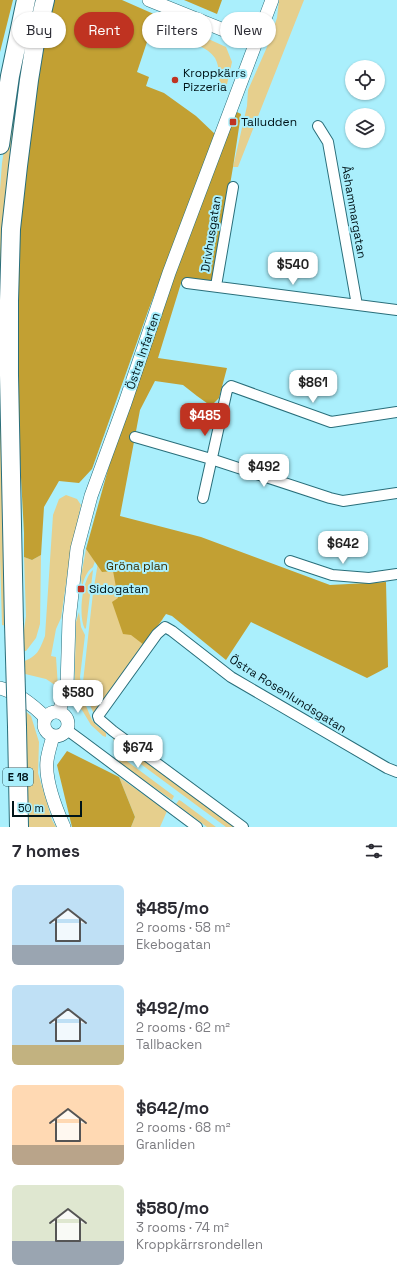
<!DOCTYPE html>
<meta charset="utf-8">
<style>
:root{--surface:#fff;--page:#f7f7f7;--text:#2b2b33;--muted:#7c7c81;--accent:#bf3321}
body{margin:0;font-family:"Space Grotesk",sans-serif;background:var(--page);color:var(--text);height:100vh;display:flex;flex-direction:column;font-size:15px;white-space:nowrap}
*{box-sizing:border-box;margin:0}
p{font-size:13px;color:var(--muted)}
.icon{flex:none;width:22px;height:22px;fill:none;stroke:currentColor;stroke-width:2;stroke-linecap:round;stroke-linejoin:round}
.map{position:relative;height:827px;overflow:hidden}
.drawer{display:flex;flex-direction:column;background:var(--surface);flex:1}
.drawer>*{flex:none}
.hud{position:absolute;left:12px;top:12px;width:373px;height:36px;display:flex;gap:8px}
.buttons{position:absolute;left:345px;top:60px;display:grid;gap:8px}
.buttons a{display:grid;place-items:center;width:40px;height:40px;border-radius:50%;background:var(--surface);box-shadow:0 1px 3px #0004;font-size:20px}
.scale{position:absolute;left:12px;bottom:10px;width:70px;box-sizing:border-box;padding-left:4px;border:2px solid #001419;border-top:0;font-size:11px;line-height:14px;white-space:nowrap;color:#001419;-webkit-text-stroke:3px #aaeffc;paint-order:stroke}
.price{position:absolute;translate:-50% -34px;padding:0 9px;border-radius:8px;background:#fff;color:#222;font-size:13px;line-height:26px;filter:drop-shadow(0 1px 2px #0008)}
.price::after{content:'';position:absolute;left:50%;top:24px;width:12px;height:9px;margin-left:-6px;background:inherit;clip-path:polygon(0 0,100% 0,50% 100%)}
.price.current{background:var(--accent);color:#fff}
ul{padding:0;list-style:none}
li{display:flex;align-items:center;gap:12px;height:100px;padding:0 12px}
li span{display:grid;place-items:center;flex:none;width:112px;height:80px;border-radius:6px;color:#555}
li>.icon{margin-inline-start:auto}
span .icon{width:48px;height:48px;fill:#fffc;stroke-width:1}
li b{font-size:17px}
h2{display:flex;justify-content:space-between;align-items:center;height:48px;padding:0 12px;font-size:17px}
.tag{padding:0 14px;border-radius:18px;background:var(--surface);box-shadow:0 1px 3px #0004;font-size:14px;line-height:36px}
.tag.current{background:var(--accent);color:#fff}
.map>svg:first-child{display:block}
.green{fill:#e6cf8d}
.forest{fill:#c2a033}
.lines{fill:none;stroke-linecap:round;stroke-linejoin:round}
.minor-casing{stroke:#296e7a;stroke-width:12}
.tertiary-casing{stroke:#296e7a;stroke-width:14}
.motorway-casing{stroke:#296e7a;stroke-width:20}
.minor{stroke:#fff;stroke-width:10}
.tertiary{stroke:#fff;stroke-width:13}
.motorway{stroke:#fff;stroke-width:18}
.motorway-bridge-casing{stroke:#296e7a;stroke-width:20;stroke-linecap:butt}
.motorway-bridge{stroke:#fff;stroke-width:18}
.poi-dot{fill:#bf3321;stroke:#aaeffc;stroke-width:1.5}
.labels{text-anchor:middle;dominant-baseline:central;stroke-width:4;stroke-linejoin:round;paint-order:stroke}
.shield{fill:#aaeffc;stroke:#33565d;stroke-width:1}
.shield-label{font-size:11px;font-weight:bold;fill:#001419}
.poi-label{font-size:12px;fill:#001419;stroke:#aaeffc;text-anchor:start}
.street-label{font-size:12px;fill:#001419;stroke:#aaeffc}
.park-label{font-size:12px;fill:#3d2f01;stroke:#aaeffc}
</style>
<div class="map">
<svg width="397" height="827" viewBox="0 0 397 827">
<rect width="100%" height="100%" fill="#aaeffc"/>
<path class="green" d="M32,0H38L21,77L11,148L3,219L7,626L2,625L0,555V190L2,163L21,46Z
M279,0H304L238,167H233L247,106L248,90L267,47L277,18Z
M182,27L226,47L232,62L225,93L220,90C219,79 220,67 215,58C208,47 190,42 179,38Z
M66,495L77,499L81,505L70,556L61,618L56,629L51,656L56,657L58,687L46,679L21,673L22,662C38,656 39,651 45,636L53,515L59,499Z
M86,549L95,561L93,567C86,572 84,579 82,587L81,576Z
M41,555L40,624L36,638L26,651H21L26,616L24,557L32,560Z
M99,556L163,619L94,714L89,703L83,682L93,593Z
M93,570L86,628L85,629C78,617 82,579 93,570Z
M79,612L81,627L85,635L80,677L83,699L92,720L96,725L106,733V737L103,736L91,725L82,710L74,703L76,622Z
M23,709L31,716L39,742L38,773L52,820L56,827H29Z
M113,738L118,739L235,827H226L115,745Z
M116,753L174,796L172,800L118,762Z
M119,777L167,811L160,827H131L135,817Z
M179,800L181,801L216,827H207L176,804Z"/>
<path class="forest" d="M0,0H13L0,52Z
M54,0H122L156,15L137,72L149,77L146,86L164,93L196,116L216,135L148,311L92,469L79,483L59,481L44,507L41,555L32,560L24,557V533L19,440L16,329V235L39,57Z
M184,0H222L217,14Z
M235,111L241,114L233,167L214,280H182L158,358L227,368L219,398L211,406L197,396L183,385L155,381L140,410L120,516L201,537L330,585L386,582L388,667L367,678L251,622L226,660L172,616L166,614L144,645L131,635L123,634L112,602L118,598L113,571L102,572L86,549L112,455L187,240Z
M67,751L119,777L135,817L131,827H72L57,765Z"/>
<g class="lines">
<defs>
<path id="minor" d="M318,126L328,142L357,305
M187,283L397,310
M216,286L233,187
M135,437L211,459L330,498L343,501L397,493
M203,498L227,390L231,386L331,422L397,412
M290,561L332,575L369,578L397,574
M67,730L82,741L197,827
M243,827L113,731L99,719L98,716L157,634L165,627L172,631L231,677L387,768L397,772"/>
<path id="tertiary" d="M149,0L256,43
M0,688C16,692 34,706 46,718
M44 724a12 12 0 1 1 24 0a12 12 0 1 1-24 0Z
M59,712L67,686L69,620L77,549L91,496L125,403L169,273L272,0
M53,736C51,744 48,752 47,761C45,780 56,809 64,827"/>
<path id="motorway" d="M0,145L10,76L26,0
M14,624L9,375V301L11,229L18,166L29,80L35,43L45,0
M17,727L19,827"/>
</defs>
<use href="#minor" class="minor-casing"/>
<use href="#tertiary" class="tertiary-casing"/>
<use href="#motorway" class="motorway-casing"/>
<use href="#minor" class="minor"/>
<use href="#tertiary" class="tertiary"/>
<use href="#motorway" class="motorway"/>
<defs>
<path id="motorway-bridge" d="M14,624L17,727"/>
</defs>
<use href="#motorway-bridge" class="motorway-bridge-casing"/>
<use href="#motorway-bridge" class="motorway-bridge"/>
</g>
<g class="poi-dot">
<circle cx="175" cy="80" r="4"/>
<rect x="229" y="118" width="8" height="8" rx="2"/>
<rect x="77" y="585" width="8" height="8" rx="2"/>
</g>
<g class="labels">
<rect class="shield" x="3" y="768" width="30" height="18" rx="3"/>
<g class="shield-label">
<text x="18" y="777">E 18</text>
</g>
<g class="poi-label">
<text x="183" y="73">Kroppkärrs<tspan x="183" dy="14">Pizzeria</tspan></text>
<text x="241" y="122">Talludden</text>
<text x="89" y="589">Sidogatan</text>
</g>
<g class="street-label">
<text transform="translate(354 212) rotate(80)">Åshammargatan</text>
<text transform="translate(211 234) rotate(-81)">Drivhusgatan</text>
<text transform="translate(143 351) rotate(-71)">Östra Infarten</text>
<text transform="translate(288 694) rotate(32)">Östra Rosenlundsgatan</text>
</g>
<g class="park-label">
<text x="137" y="566">Gröna plan</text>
</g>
</g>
</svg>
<div class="buttons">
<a><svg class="icon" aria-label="locate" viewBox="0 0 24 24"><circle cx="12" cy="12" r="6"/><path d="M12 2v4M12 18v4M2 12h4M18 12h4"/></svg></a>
<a><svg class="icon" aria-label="layers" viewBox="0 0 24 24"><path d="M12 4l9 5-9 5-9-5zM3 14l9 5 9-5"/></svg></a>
</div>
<div class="scale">50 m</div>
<b class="price" style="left:293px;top:286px">$540</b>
<b class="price" style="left:313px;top:404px">$861</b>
<b class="price current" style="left:205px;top:437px">$485</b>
<b class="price" style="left:264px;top:488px">$492</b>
<b class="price" style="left:343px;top:565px">$642</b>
<b class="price" style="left:78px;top:714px">$580</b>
<b class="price" style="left:138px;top:769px">$674</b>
<div class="hud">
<a class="tag">Buy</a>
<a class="tag current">Rent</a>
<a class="tag">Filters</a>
<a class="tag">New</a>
</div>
</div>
<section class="drawer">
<h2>7 homes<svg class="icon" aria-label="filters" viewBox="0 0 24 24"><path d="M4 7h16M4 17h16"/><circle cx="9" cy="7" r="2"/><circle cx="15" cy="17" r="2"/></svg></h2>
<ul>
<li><span style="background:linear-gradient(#bfe0f5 75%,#9aa5b1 0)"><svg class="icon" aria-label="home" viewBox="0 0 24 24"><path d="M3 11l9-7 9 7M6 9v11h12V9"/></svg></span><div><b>$485/mo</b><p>2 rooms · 58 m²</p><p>Ekebogatan</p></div></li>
<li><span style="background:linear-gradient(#bfe0f5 75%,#c2b280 0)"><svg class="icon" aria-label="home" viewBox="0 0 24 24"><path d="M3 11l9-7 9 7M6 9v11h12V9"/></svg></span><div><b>$492/mo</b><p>2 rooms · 62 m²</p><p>Tallbacken</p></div></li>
<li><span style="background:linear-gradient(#ffd9b3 75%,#b9a48a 0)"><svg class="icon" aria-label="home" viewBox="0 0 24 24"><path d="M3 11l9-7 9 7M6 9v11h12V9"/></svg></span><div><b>$642/mo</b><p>2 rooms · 68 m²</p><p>Granliden</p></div></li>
<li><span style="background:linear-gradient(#dfe7d0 70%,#9aa5b1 0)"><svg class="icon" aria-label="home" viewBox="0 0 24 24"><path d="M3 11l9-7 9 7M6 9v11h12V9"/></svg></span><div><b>$580/mo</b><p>3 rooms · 74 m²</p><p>Kroppkärrsrondellen</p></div></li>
</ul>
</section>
